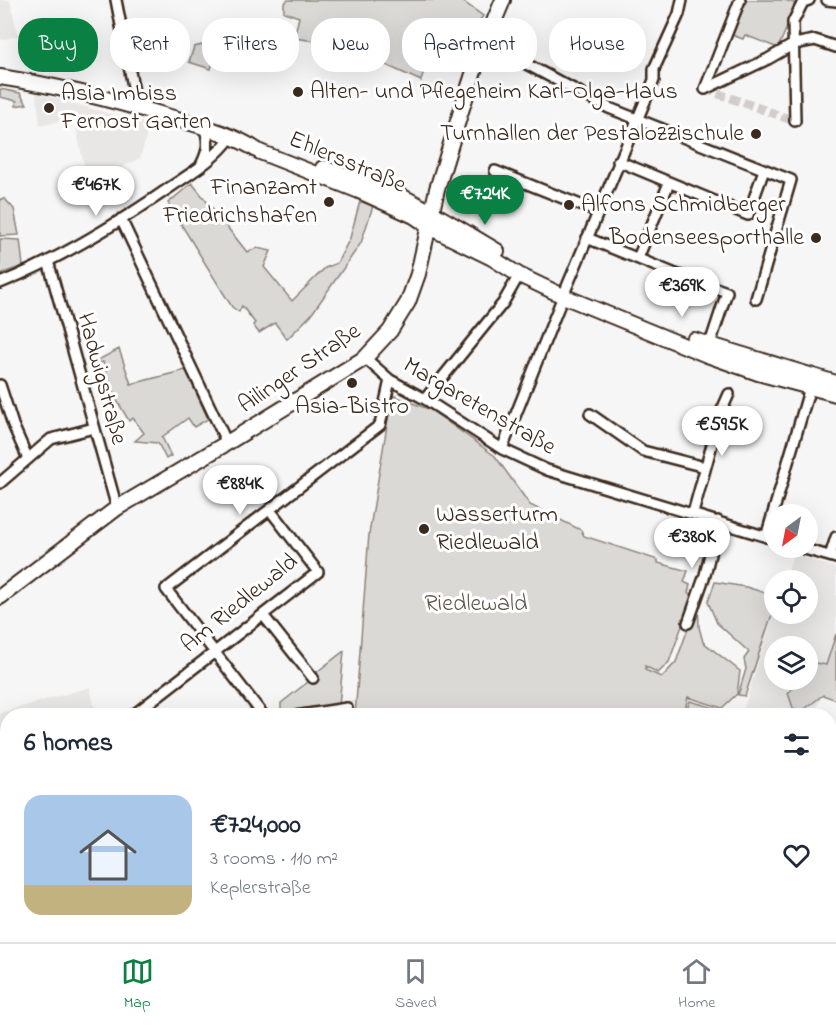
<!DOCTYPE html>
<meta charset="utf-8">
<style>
:root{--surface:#fff;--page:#f6f6f7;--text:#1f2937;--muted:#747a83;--line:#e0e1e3;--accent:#0b8043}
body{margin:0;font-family:"Indie Flower",sans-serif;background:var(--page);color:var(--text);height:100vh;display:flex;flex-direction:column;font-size:22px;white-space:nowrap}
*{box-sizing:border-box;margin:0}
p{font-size:20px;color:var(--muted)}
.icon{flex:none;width:33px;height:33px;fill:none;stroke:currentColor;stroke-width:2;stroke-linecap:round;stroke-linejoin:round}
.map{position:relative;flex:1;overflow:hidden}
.sheet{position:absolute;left:0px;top:708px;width:837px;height:234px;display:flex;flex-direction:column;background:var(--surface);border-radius:24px 24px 0 0;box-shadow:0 6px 24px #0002}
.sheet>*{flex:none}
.top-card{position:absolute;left:18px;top:18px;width:801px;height:54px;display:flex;gap:12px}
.needle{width:39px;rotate:212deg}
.fabs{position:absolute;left:764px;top:504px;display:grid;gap:12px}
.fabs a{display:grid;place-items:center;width:54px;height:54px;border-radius:50%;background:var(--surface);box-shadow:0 6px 24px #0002;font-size:30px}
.price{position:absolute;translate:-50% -51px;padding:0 14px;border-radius:21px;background:#fff;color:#222;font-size:20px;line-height:39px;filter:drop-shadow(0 2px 3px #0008)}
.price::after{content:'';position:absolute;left:50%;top:36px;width:18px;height:14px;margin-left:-9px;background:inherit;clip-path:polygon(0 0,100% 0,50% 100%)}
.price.current{background:var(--accent);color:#fff}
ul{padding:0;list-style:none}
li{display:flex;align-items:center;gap:18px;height:150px;padding:0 24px}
li span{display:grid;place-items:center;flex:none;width:168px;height:120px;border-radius:18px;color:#555}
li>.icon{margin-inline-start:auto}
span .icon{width:72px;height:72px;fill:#fffc;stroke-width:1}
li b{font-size:26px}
h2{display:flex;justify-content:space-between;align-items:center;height:72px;padding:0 24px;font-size:26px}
.chip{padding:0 21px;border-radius:24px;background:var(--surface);box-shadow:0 6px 24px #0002;font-size:21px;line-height:54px}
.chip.current{background:var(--accent);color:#fff}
.menu{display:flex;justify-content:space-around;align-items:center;height:84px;border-top:2px solid var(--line);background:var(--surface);font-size:16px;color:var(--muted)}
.menu a{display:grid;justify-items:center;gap:3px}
.menu .current{color:var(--accent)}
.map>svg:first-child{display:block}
.built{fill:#e9e7e6;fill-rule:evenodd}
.green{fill:#dbd9d6;stroke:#8b827a;stroke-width:1.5}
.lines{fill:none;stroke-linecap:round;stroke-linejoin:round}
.street-tunnel{stroke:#d1cdcb;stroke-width:9;stroke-dasharray:9 4.5;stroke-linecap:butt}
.street-casing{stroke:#3b2a1e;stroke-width:14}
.secondary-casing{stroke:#3b2a1e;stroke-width:18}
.street{stroke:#fff;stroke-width:9}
.secondary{stroke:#fff;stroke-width:14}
.poi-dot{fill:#3b2a1e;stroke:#fff;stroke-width:2}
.labels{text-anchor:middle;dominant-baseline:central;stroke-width:6;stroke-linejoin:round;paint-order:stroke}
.poi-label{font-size:24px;fill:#3b2a1e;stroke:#fff;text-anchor:start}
.street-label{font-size:24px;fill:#3b2a1e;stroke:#fff}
.park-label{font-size:24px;fill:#63564c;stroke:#fff}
</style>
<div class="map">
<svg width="836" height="942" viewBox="0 0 836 942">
<rect width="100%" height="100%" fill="#f7f6f6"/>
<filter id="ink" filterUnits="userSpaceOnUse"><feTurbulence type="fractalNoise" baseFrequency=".0167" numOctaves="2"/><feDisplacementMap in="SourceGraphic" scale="12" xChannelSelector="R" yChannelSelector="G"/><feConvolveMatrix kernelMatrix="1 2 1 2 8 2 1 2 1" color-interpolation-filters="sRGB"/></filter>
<g filter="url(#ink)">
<path class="built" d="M0,0H10L18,36L0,40Z
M36,93L150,125L140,158L88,185L74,118L40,126Z
M793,554L836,568V649L815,715H762L743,711L774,613L807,614V580H785ZM774,646H807V680H774Z
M90,687L96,715L8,716L7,788L0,789V713Z"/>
<path class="green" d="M288,0H461L483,16L469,36L436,28L421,81L379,62L371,44L360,38L338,44L294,38L299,17L284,12V3Z
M746,0H785L797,4L778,48L745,35L743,39L732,35Z
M215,42L217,45L211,69L189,62L194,47Z
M0,89L20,93L27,104L15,106L17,101L0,97Z
M192,183L247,252L257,248L271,251L264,267L292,301L325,268L337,263L350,238L360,201L373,206L361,243L311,315L287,339L275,323L259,333L253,325L255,323L242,306L239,312L232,307L168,203Z
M0,199H5L14,209L19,235L0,236Z
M0,239L20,240L23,266L0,274Z
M119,349L131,384L186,370L208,419L194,427L188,418L162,437L171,456L166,459L158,443L135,441L144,433L133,418L129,421L116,399L103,362L97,364L96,361Z
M392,395L431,410L495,456L530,505L581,530L584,536L658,560V563L688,571L684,582L690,585L688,593L693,595L669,662L658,673L645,666V670L662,677L676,662L698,601L699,627L703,642L740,671L737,694L722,708L688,697L684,715L355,716L369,534Z
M715,582L746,587L769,594L774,605L773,616L771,617L745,696L738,695L746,669L744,659L749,652L717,623L708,602Z
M836,634V700L823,695L802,711L793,708L788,693L801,680H807V673L816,663L826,665Z
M344,651L339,706L281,715V703L314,677L313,675Z
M690,701L721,710L719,715H685Z
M836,769V938L833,942H302L303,934H830V777Z
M22,935H196V942L170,941L171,937L161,936L160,942L100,937V935L53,942H23Z"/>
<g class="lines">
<path class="street-tunnel" d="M705,89L795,121"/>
<defs>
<path id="street" d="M116,0L137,107
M827,0L836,1
M485,42L609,108L791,180L756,299
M705,89L768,59L794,44L815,40L836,47
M705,89L740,0
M795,121L793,22L803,2L809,0
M618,161L748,215L764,170
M201,165C208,151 210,142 204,127
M495,171L598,212
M121,219L227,443
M587,238L673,273L727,292L708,350
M638,258L669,183
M48,261L117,508
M0,283C58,260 120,222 172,186C194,171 215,159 231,137
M365,358L390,380L425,399L502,449L547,470L774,539
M0,385L13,425L28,459
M425,399L503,303L519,275
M590,414L643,451L705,467
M502,449L563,296L654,80V69L679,14L682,0
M0,483L51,439L94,428
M693,513L721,412L729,394
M766,537L811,384
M801,548L836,558
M830,556L836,537
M263,615L313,678
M688,623L705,575L718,521
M132,716L318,572L270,510
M264,716L166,589L380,425L390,380
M295,716L347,708"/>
<path id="secondary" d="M0,77C58,86 114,100 170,117C201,126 233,134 260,152L359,191L414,216L435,230L492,258L519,275L563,296L707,355L758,373L836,394
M323,168C345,176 367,180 388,190C426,207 461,230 497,251
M694,340L836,383
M0,597L117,508L227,443L365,358L390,331L408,302L418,274L437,189L462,108L477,62L503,0
M0,852L8,878
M0,914L8,928"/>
</defs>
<use href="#street" class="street-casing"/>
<use href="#secondary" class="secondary-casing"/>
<use href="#street" class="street"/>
<use href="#secondary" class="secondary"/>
</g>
</g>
<g class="poi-dot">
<circle cx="298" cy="92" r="6"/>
<circle cx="49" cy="108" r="6"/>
<circle cx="756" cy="134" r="6"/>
<circle cx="329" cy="202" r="6"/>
<circle cx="569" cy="205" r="6"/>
<circle cx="816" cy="238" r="6"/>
<circle cx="352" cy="383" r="6"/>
<circle cx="424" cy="529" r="6"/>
</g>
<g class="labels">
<g class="poi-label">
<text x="310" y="92">Alten- und Pflegeheim Karl-Olga-Haus</text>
<text x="61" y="94">Asia Imbiss<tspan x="61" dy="28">Fernost Garten</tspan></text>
<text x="744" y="134" text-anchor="end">Turnhallen der Pestalozzischule</text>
<text x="317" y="188" text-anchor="end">Finanzamt<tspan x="317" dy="28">Friedrichshafen</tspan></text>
<text x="581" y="205">Alfons Schmidberger</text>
<text x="804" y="238" text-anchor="end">Bodenseesporthalle</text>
<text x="352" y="407" text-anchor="middle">Asia-Bistro</text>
<text x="436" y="515">Wasserturm<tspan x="436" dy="28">Riedlewald</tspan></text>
</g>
<g class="street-label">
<text transform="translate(347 163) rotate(23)">Ehlersstraße</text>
<text transform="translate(300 369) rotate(-34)">Ailinger Straße</text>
<text transform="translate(101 379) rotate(75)">Hadwigstraße</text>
<text transform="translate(479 407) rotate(30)">Margaretenstraße</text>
<text transform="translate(240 604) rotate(-39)">Am Riedlewald</text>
</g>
<g class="park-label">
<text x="476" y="604">Riedlewald</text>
</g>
</g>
</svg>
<div class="fabs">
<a><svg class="needle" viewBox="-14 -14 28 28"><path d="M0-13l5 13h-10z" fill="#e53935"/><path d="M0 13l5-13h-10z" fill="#747a83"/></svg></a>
<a><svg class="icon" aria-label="locate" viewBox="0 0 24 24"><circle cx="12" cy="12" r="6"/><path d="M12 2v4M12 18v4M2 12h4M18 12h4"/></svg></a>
<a><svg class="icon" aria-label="layers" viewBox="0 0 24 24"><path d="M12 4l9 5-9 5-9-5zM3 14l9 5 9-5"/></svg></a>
</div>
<b class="price" style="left:96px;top:217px">€467K</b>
<b class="price current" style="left:485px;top:226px">€724K</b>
<b class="price" style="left:682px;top:318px">€369K</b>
<b class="price" style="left:722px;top:457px">€595K</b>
<b class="price" style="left:240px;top:516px">€884K</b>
<b class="price" style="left:692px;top:569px">€380K</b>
<div class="top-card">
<a class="chip current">Buy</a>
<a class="chip">Rent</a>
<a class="chip">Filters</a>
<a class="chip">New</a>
<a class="chip">Apartment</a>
<a class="chip">House</a>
</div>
<section class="sheet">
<h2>6 homes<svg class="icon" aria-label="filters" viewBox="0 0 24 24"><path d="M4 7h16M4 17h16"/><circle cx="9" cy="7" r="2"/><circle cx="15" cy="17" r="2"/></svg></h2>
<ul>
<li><span style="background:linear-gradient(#a9c7e8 75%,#c2b280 0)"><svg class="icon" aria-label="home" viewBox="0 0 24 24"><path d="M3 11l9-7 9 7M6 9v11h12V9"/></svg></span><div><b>€724,000</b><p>3 rooms · 110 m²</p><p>Keplerstraße</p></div><svg class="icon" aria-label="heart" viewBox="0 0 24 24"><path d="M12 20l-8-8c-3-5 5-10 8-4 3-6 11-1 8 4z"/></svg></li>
</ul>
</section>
</div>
<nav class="menu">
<a class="current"><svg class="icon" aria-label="map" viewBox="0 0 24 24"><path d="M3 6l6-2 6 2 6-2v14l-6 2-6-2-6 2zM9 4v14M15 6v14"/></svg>Map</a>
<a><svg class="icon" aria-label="saved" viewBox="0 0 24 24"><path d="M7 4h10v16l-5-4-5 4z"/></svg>Saved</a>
<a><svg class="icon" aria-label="home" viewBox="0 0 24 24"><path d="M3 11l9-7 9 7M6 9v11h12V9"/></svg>Home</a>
</nav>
